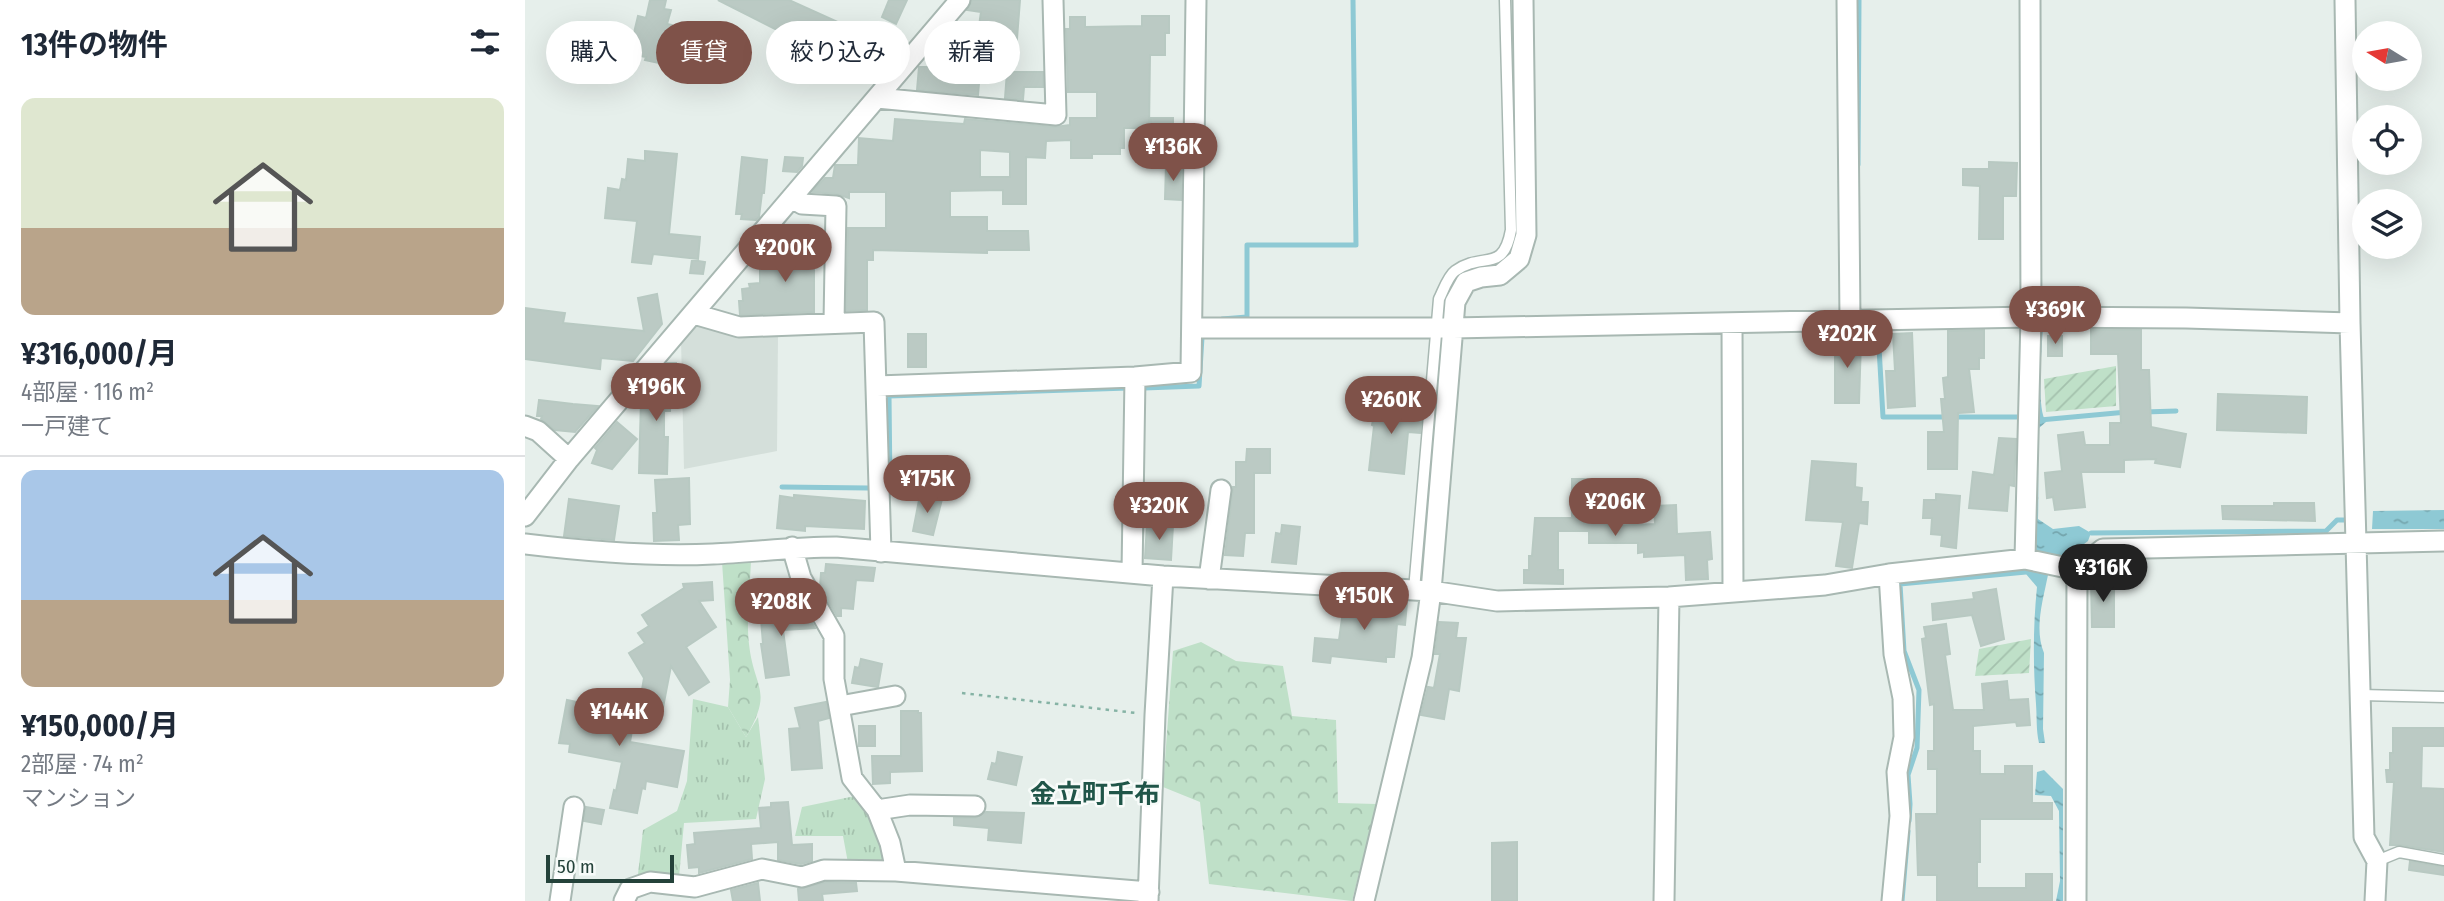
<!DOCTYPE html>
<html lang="ja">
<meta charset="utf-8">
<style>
:root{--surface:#fff;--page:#f6f6f7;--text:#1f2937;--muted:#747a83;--line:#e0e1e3;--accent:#7f5249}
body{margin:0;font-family:"Fira Sans Condensed","Noto Sans JP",sans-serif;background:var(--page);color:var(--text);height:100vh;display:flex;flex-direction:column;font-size:26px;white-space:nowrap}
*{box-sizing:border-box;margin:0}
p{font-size:23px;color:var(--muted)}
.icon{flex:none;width:38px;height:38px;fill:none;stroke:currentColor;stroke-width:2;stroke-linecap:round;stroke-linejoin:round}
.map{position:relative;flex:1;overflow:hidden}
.sheet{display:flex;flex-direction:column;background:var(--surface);width:525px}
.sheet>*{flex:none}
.top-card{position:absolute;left:21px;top:21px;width:665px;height:63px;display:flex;gap:14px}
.needle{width:46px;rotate:281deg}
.fabs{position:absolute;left:1827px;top:21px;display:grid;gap:14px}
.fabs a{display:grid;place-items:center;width:70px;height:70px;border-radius:50%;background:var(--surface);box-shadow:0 7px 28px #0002;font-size:35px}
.scale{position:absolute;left:21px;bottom:18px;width:128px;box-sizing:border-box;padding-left:7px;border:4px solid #24423a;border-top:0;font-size:19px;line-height:24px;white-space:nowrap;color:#24423a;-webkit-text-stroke:5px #f7fbf9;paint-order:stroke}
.price{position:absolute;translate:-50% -60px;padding:0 16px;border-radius:24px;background:var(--accent);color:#fff;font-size:23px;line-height:46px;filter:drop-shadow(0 2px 4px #0008)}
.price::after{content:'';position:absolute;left:50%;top:42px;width:21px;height:16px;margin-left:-10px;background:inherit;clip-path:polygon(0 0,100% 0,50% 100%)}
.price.current{background:#222;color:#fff}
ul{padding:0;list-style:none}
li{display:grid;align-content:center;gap:14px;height:371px;padding:0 21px}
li+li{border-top:2px solid var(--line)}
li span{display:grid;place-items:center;height:217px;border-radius:14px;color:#555}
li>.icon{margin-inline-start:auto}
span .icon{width:126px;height:126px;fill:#fffc;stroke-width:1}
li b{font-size:30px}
h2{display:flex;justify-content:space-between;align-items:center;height:84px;padding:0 21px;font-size:30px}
.pill{padding:0 24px;border-radius:32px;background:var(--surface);box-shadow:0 7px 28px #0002;font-size:24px;line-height:63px}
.pill.current{background:var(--accent);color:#fff}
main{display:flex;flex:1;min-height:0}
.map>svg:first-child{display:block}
.built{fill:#d4dfda}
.grass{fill:url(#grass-tufts)}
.forest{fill:url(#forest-crowns)}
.garden{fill:url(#garden-furrows)}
.water{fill:url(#water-ripples)}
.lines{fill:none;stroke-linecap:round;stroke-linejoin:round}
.stream{stroke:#8ec9d4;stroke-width:5}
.building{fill:#bbcac4;stroke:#b8c9c2;stroke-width:2;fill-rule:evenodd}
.service-casing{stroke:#a8b8b2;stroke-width:13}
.minor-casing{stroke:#a8b8b2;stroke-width:23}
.path{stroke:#86b3a5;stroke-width:2.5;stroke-dasharray:3.5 5;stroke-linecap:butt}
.service{stroke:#fff;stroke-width:10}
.minor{stroke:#fff;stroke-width:19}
.labels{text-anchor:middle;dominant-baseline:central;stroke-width:5;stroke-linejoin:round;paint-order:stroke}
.quarter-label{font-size:26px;font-weight:bold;fill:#1f5548;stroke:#f7fbf9}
</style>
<main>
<section class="sheet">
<h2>13件の物件<svg class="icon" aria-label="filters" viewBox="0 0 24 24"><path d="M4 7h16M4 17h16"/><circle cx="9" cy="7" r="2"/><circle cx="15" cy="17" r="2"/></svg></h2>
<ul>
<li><span style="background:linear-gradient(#dfe7d0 60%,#b9a48a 0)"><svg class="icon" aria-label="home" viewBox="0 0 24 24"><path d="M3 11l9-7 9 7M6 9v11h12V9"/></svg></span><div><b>¥316,000/月</b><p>4部屋 · 116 m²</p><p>一戸建て</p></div></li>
<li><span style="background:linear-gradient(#a9c7e8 60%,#b9a48a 0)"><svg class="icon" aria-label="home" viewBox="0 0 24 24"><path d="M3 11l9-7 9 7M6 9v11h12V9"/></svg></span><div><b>¥150,000/月</b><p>2部屋 · 74 m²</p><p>マンション</p></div></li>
</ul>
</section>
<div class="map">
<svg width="1919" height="901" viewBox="0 0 1919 901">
<defs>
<pattern id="grass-tufts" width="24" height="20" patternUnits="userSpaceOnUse" patternTransform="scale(1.75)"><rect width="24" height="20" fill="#bfe0c8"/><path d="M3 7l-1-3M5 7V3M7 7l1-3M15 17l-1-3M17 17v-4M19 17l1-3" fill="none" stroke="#a4c1ad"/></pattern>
<pattern id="forest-crowns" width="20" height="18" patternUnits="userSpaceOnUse" patternTransform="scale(1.75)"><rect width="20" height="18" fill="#bfe0c8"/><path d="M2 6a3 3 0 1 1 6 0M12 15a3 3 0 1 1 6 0" fill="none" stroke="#a4c1ad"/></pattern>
<pattern id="garden-furrows" width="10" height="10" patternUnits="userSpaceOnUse" patternTransform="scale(1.75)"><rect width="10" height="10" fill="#bfe0c8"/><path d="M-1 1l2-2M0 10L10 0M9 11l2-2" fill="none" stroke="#a4c1ad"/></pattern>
<pattern id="water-ripples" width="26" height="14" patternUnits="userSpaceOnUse" patternTransform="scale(1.75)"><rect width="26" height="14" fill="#8ec9d4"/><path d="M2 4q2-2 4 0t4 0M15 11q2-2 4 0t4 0" fill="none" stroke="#74a5ad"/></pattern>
</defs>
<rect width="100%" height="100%" fill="#e6efeb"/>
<path class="built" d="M171,324L253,335L252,451L159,469L156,340Z"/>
<path class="grass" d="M168,699L203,707L221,737L233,717L240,779L231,819L159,823L154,877L113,874L118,830L152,811L162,781Z
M330,796L356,838L358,863H323L318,836H270L277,807Z"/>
<path class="forest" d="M226,561C225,587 221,619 224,644C229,690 249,689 221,737L203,707L205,680L197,562Z
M676,642L711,661L758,666L767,716L811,720L813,803L852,804L827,901L684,884L675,802L638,787L648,651Z"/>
<path class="garden" d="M1591,366V406L1521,412L1519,379Z
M1506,639L1504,673L1450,676L1454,649Z"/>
<path class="water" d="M1513,325L1518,326C1517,346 1511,408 1521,422L1514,428C1512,459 1514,488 1513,519L1528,529L1554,526L1566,533L1563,541L1542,557L1519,554L1516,572L1523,575C1518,600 1509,629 1519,653L1518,729L1520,743H1514C1511,730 1512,717 1511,704C1508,665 1508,626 1512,587L1501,574V570H1508L1511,552L1505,541Z
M1919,510V529H1847L1848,511Z
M1519,770L1538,789V901H1531L1535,881L1534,811L1526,796L1510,795L1512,772Z"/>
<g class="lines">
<path class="stream" d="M1333,165L1334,0
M697,319L722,317V245H831L828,0
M1353,330L1358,417H1495
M619,388L674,386L677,337
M1619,412L1651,411
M1515,420L1602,412
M257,487L343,488
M365,488L364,396L603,388
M1566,533L1801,531L1812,520H1825
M1384,821L1385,804L1383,775L1392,748L1394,690L1379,651L1375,584L1501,572
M1377,901L1383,831"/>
</g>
<path class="building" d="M125,0H141L139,9L146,10L142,24L147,25L140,61L134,60V63L120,60L121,57L104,54L113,16L121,18Z
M193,0H264L313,22L320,27L319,29L353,46L339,74Z
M364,0H382L371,24L357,17Z
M447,0H495L490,64L456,61L453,95L392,90L394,67H404L405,54L409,49L431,51L432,38L452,40L456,12L442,10Z
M617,16H644V33H640V55H625L624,128H599V148H595V154H567V158H546V140L521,141L520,158L501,157V204H478V190L425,191V217H462V231H503L504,250H462V253L348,250V260H342V310L321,311L323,228H361V192H324V198L312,194L287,192L300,178H308L310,165H333L334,138L368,141L370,119L439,124L440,119L530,127L545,125V118H572V92H543L541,29H545V17H560V27L617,26ZM455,150L485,152V177H455Z
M482,72H518V87H499L498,100L480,98Z
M626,118H648V124H653V154L626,155Z
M120,151L152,154L144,234L175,237L173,259L128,254L126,264L107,262L112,221L80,218L83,188L95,190L97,179L101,180L103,159L120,161Z
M217,157L242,160L239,193H237L234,217L231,220L216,219L217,214H211Z
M260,157L278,158L277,166L272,172L258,171Z
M1464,162L1492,163L1491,196H1478V239H1454L1455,186L1438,185V169H1464Z
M653,164V170H656V200L640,199L641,165Z
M273,232H294V257H289V312L215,315L214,301H218L217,289L225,288L224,284L235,283V267H273Z
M167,260L180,262L178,274L165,273Z
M132,294L137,324L108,361L76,358L75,369L0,359V308L40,313L38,323L119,331L113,298Z
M1459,330V358H1454V369H1444L1449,412L1433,413L1432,469H1403V432H1419L1416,399H1420L1418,378L1423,377V331Z
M1566,330H1616V370H1624L1626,427L1661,434L1655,467L1630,463L1631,459L1599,460V472H1556L1560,507L1530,510L1528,497L1522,498L1520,473L1537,471L1533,435L1558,432L1560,445H1585V423H1596L1593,354H1566Z
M1387,333L1390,406L1363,408L1361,371H1370L1368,334Z
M383,334H401V367H383Z
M1310,336H1330L1329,340H1336L1334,403H1310Z
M1523,336H1537V356H1523Z
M142,363H151L150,390H146L145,411H139V437H143L142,474L114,473L116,400H120V394H128V379Z
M854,392L868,394L866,407L897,415L895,433L883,432L879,474L844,470L849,426L847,425Z
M1693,394L1782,397L1781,433L1692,430Z
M14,400L48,404L73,406L50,432L30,430L16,419L17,416H12Z
M92,422L112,439L87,469L67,463L72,450L70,448Z
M1474,438L1491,439L1489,486L1484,485L1482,511L1444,508L1448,472L1469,475Z
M722,449H745V473H729V533H720L718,556L700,555L708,487H711V462H721Z
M1287,461L1331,464L1330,487L1337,488L1336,502H1343L1342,524L1334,523L1327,568L1311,566L1318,522L1281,520Z
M164,478L165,524L153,525L154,540L129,541L128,513H132L130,480Z
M1047,479H1070V518H1083V526L1130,524L1129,506L1151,505L1152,534L1185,532L1187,559L1182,560L1183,579L1161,580L1160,555L1119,557V552L1113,553V543H1064V531H1033V570H1038V584L999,583V570H1004V556H1007L1010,518H1047Z
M1411,494L1435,496L1431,548L1416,546L1417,535L1406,534L1407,518H1398L1399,500H1411Z
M269,495L340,501L339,529L280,526V531L252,528L255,496L269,498Z
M395,495L417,499L408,535L388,531Z
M44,499L94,506L89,540L39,536Z
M1749,503H1789L1790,521L1698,519L1697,506H1749Z
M622,524L648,525L646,560L620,558Z
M757,525L775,527L771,564L747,562L751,533L756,534Z
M301,564L350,568L348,581L331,580L328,609L316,608V616H312L295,587L296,573H300Z
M187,582L188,600L174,601L191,627L161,647L184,682L164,695L146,666L136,718L113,713L119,678L104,653L120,643L113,633L124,626L117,615L159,588L158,584Z
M1566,582H1589V627H1567Z
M1471,589L1479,639L1456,646L1447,615L1408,620L1407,604L1449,599L1448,593Z
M823,599L882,603L880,625L872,624L869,657H861V662L806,656L805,663L788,661L790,638L814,640L818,611H822Z
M277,605L290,628L258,630L264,675L241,678L236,644H238L236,619L255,617L254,607Z
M914,622L933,623L931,638H941L934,691L924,689L919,719L896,715L903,687L909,688L915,654H910Z
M1421,624L1425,654L1420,655L1428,710H1459L1457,684L1482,681L1484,700L1503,699L1505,725L1492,726L1491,722L1448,726V751H1455V774H1480V766H1507V803H1527V819H1455V862H1452V888H1501V874H1527V901H1412V875H1393L1391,814H1412V769H1403V751H1409V704L1405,705L1397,639L1401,638L1399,627Z
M336,659L357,664L353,687L327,683L330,667L334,668Z
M69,691L86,694L84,702L111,707L105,742L159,751L152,787L121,781L120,789L117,788L112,813L85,808L89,790L91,791L97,762L44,752L45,744L34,743L42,700L66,705Z
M301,702L304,718L293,721L297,768L267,770L264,729L275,728L270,708Z
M376,711H393V713H396L397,771L365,772V783L348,784L347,756H376Z
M334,726H350V746H334Z
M1868,728H1919V746H1897L1896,788L1919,789V852L1875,845H1865L1869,782H1862L1861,770H1865V753H1868Z
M473,752L497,757L491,785L463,779L467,763L471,764Z
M263,802L267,845L287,844V861L276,864L253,860V842L226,844L227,859L174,873V867L164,868L162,845L170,844L169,833L236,828L234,808L246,807V803Z
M61,807L79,810L76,824L59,821Z
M461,812L499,813L496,843L463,840L464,828L429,825V818H450Z
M992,842V901H967V843Z
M1885,861L1919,867V875L1884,870Z
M301,882L331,883L332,891L297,894L298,901H274L273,889Z
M233,883L235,901H208L206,890Z"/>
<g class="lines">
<defs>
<path id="service" d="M889,590L914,299C918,291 923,276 930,271C958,251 978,274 986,230L980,0
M1836,695L1919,697
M1852,861L1874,852L1919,860"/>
<path id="minor" d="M1322,0L1325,320
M1820,0L1825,323L1839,837L1852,861L1850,901
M352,98L531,115L528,0
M267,198L277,204L311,206L309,323
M169,314L214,327L349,322L356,552
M1207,324L1208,591
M668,328H928L1506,317L1661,318L1825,323
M352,386L610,377L666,372L671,0
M0,426L13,431L44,459
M0,516L44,459L435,0
M0,544C58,551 130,557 188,554C229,552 270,547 311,547L638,576L906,591L972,601L1144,597L1300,585L1364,574L1500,559L1552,570
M267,547L276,578L309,636V679L327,778L352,810L365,843L371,871
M1500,559L1506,317L1505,0
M1552,570L1578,549L1919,541
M607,573L610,377
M1364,574L1369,654L1378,698L1379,737L1372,772L1375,816L1367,901
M684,579L696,490
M315,706L370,696
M352,810L385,805L450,806
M35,901L49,807
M99,901L105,889L125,882L170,887L237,869L277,877L299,870L371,871L624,892
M623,901L630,715L638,576
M839,901L897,658L906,591L930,302L941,282L956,277L975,275L994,259L1001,235L998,0
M1139,901L1144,597
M1551,901L1552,570"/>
</defs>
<use href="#service" class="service-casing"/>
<use href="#minor" class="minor-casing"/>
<path class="path" d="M437,693L611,713"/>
<use href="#service" class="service"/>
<use href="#minor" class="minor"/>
</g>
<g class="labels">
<g class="quarter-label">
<text x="570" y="794">金立町千布</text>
</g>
</g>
</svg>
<div class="fabs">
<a><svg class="needle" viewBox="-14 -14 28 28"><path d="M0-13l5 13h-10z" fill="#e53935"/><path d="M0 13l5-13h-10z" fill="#747a83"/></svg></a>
<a><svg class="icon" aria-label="locate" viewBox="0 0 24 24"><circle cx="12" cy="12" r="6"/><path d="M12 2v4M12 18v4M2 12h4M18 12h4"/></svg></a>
<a><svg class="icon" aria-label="layers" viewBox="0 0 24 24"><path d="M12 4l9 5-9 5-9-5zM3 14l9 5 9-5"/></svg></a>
</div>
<div class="scale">50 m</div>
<b class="price" style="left:648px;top:183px">¥136K</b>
<b class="price" style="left:260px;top:284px">¥200K</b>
<b class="price" style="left:1530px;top:346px">¥369K</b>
<b class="price" style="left:1322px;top:370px">¥202K</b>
<b class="price" style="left:131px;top:423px">¥196K</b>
<b class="price" style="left:866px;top:436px">¥260K</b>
<b class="price" style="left:402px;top:515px">¥175K</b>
<b class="price" style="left:1090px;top:538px">¥206K</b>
<b class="price" style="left:634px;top:542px">¥320K</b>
<b class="price current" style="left:1578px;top:604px">¥316K</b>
<b class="price" style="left:839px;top:632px">¥150K</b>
<b class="price" style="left:256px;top:638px">¥208K</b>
<b class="price" style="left:94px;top:748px">¥144K</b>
<div class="top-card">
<a class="pill">購入</a>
<a class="pill current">賃貸</a>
<a class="pill">絞り込み</a>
<a class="pill">新着</a>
</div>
</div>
</main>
